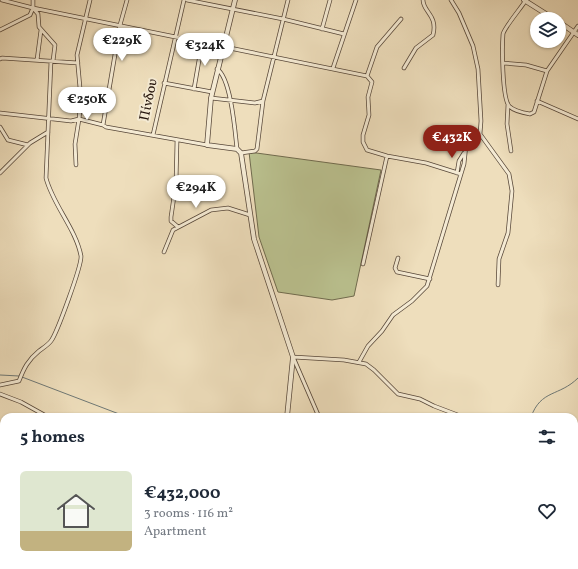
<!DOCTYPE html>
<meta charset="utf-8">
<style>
:root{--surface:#fff;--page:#f2f2f3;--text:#1f2937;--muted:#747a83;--line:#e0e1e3;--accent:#8f2418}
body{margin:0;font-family:Vollkorn,serif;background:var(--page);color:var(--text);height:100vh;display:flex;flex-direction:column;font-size:15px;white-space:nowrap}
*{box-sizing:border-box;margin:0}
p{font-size:13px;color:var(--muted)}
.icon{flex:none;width:22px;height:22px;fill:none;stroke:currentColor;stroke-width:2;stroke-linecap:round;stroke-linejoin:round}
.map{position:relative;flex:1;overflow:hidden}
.side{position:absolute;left:0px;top:413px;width:578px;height:156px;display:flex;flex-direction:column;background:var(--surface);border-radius:12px 12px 0 0;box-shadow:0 1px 3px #0004}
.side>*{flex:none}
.fabs{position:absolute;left:530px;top:12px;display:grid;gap:8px}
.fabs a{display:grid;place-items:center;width:36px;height:36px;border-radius:50%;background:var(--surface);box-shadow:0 1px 3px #0004;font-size:20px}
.price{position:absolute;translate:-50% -34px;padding:0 9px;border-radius:14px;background:#fff;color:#222;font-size:13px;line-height:26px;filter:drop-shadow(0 1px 2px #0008)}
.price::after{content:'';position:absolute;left:50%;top:24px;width:12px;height:9px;margin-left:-6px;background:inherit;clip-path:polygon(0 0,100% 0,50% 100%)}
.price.selected{background:var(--accent);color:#fff}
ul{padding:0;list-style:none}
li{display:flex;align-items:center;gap:12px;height:100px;padding:0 20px}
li+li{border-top:1px solid var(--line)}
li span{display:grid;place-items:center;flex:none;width:112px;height:80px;border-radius:6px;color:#555}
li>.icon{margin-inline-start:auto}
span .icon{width:48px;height:48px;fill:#fffc;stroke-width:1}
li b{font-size:17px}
h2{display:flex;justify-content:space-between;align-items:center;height:48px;padding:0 20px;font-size:17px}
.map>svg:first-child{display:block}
.green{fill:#bac18f;stroke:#706b4e}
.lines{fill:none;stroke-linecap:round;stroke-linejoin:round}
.stream{stroke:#6e7875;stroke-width:1}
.minor-casing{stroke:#574739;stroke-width:4.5}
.tertiary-casing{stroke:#574739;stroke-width:5.5}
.minor{stroke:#f4ead3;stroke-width:3}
.tertiary{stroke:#f4ead3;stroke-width:4}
.labels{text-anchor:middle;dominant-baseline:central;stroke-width:4;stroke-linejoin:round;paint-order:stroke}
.street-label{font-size:14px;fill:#25150d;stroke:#f4ead3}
</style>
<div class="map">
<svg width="578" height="569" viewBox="0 0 578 569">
<rect width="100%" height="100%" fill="#eedebc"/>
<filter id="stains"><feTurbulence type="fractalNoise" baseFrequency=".005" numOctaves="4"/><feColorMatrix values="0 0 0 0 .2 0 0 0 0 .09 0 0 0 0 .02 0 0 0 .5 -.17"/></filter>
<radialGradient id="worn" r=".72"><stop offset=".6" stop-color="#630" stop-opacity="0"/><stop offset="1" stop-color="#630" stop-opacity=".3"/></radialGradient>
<path class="green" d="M249,152L381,170L354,296L332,300L278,292L259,237Z"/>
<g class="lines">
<path class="stream" d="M0,375L19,376
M22,377L127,417
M531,417C541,389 559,397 578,378
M474,569L476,565"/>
<defs>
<path id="minor" d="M33,0V8L38,14L39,27L55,45L53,61
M90,0L77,55L81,99L79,119L103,125
M127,0L120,25L103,125L106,127L207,145
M187,0L283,19L344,34
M526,0C521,8 504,28 503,34C502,47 502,97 509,106C513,110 524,113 530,114L534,112L547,71L578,26
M33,8L367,76L372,82L368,97L369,115L363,135V142L367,150L387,156L426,163L461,174
M322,29L330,0
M0,30L30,15L33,8L2,0
M0,59L2,58L78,63
M37,60L41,30
M503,63L526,65L547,71
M333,68L356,0
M404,68L416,48L433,35C438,15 423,12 423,0
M217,69C231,78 235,131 237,149
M367,76L377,47L401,19
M164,83L212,92
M194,89L202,43
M211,98L255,103L263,101L288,0
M537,101L578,119
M508,104L507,124L511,151
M0,113L71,121L79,119L75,144L76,165
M0,127L8,140L28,145
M480,134L509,174L512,191L508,233L499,259L498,285
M153,135L184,0
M177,140L176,183L171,217V221L178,227
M241,153L255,151L257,149L263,101
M0,173L30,143L48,132
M457,173L459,161L464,153
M164,252L173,230L211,210L228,208L250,215
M398,258L395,268L397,272L430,279
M363,264L387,156
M293,357L344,360L366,364L374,370L398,394L420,399L434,406L463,417
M293,357L319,417
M359,362L368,346L382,331L393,315L412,301L427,286L464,164L466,145L480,134L481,121L478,69L473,46L459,13L451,0
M0,385L19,381C24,368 28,360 39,351C43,348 48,345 51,341C57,333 82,265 81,256C76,229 53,205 46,178L51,61
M0,394L21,402L48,417
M257,565L261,569
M407,565L411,569"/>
<path id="tertiary" d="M235,0L211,98L207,145L237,149L241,153L254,239L293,357L287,417
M524,0L554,19
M559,22L578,35
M280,569L281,565"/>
</defs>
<use href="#minor" class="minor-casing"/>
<use href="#tertiary" class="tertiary-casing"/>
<use href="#minor" class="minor"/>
<use href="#tertiary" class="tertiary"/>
</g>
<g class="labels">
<g class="street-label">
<text transform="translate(149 100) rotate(-78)">Πίνδου</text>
</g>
</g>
<rect width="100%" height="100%" filter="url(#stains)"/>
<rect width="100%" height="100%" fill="url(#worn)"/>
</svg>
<div class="fabs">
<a><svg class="icon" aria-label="layers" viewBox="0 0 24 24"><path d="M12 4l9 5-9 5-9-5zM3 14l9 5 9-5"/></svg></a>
</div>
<b class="price" style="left:122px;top:62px">€229K</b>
<b class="price" style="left:205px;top:67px">€324K</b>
<b class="price" style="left:87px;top:121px">€250K</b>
<b class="price selected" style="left:452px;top:159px">€432K</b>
<b class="price" style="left:196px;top:209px">€294K</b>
<section class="side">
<h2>5 homes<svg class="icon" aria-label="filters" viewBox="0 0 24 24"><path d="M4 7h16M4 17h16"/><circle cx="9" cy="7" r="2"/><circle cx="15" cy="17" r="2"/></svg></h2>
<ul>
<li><span style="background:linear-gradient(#dfe7d0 75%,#c2b280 0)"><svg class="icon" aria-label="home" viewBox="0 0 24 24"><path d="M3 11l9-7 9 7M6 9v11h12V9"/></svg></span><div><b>€432,000</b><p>3 rooms · 116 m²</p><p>Apartment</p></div><svg class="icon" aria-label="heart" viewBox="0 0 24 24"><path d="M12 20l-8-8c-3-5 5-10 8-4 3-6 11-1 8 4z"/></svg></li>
</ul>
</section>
</div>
